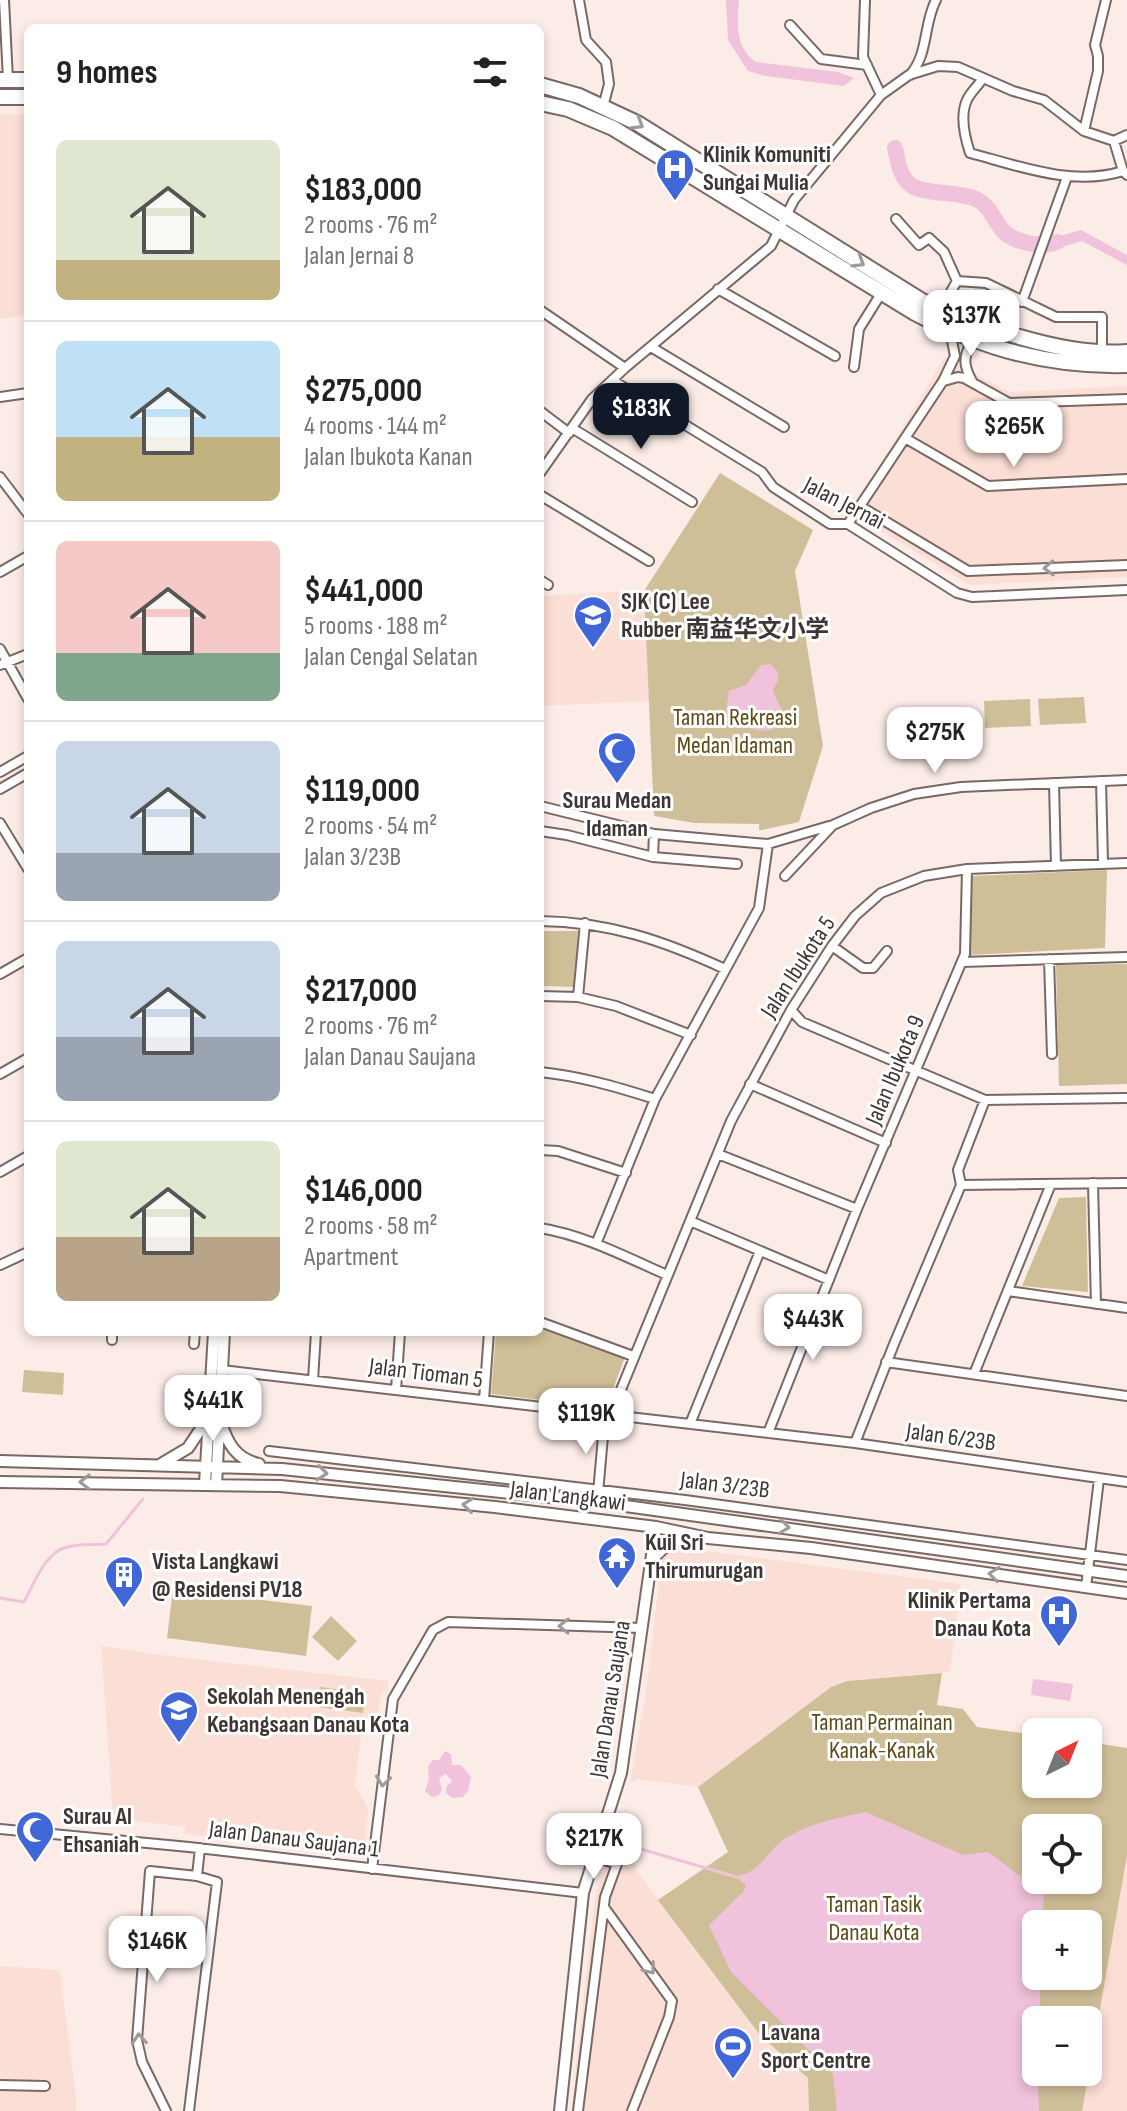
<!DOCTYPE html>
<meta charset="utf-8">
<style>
:root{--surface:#fff;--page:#f2f2f2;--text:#222;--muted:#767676;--line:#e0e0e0;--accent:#111827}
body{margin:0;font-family:"Sofia Sans Condensed","Noto Sans SC",sans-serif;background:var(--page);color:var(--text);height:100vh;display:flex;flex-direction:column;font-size:30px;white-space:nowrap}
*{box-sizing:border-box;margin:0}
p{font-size:26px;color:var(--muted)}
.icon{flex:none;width:44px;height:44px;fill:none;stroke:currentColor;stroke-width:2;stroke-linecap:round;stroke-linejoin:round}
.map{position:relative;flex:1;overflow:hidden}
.details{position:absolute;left:24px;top:24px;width:520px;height:1312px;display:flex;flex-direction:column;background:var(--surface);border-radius:12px;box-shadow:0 4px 12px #0003}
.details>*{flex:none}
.needle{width:52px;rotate:43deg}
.tools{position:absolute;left:1022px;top:1718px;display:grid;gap:16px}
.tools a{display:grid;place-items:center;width:80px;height:80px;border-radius:12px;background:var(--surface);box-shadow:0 4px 12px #0003;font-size:40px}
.price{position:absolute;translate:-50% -68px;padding:0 18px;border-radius:16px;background:#fff;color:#222;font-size:26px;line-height:52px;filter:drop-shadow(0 2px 4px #0008)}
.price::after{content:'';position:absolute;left:50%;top:48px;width:24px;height:18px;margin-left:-12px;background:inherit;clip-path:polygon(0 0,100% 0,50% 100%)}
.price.on{background:var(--accent);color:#fff}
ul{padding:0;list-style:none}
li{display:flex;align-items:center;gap:24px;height:200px;padding:0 32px}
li+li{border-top:2px solid var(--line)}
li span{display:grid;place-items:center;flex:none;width:224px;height:160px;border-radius:12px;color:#555}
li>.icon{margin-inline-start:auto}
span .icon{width:96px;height:96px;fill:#fffc;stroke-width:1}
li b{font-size:34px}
h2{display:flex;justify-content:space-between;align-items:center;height:96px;padding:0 32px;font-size:34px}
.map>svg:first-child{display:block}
.built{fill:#fbded6}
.green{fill:#cfbf98;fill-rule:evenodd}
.water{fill:#f0c2db}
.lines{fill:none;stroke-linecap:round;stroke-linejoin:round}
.stream{stroke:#f0c2db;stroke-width:3}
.river{stroke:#f0c2db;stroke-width:16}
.minor-casing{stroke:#796863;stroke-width:12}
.tertiary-casing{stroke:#796863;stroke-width:14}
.primary-casing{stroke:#796863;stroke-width:18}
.minor{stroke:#fff;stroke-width:8}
.tertiary{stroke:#fff;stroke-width:10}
.primary{stroke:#fff;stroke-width:14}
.oneway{stroke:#9e9a9a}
.labels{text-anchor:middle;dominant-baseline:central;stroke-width:6;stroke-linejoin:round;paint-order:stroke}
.poi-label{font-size:24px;font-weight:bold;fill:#3e3634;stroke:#fff;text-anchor:start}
.street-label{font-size:24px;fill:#3e3634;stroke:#fff}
.park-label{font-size:24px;fill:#5c4915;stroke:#fff}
</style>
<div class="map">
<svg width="1127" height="2111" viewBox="0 0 1127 2111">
<rect width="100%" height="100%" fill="#fcece8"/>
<path class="built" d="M0,114L28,115V314L0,319Z
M945,357L1009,392L1127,386V577L970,585L851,513Z
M644,591L649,701L540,706V596Z
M675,1547L961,1584L950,1672L848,1681L831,1687L698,1787L637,1779L630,1783L646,1692L662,1557Z
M101,1646L161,1655L388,1681V1688L381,1694L378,1711L362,1728L355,1785L368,1809L364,1857L185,1834V1827L113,1818Z
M619,1847L760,2035L808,2078L809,2111H571L595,1896L611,1853Z
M1127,1851V2111H1080L1088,2072Z
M0,1966L60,1970L76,2097V2111H0Z"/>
<path class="green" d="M720,473L813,530L795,571L823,746L799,822L762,830H759V824L694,823L654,816L644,591Z
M1084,697L1086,723L1040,725L1038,699Z
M1030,699L1031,726L985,728L984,701Z
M1107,870L1105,948L970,955L971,876Z
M540,931H578L575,987L540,986Z
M1127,964V1084L1059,1086L1056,965Z
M1086,1197L1088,1292L1022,1286L1059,1198Z
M540,1329L625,1357L606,1408L491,1394L496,1332H540Z
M24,1370L64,1373L63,1395L22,1392Z
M173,1589L312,1606L306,1656L167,1638Z
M331,1616L357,1641L338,1661L312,1637Z
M942,1673L937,1705L963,1709L977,1727L1036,1735V1784H1088V1742L1127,1748V1855L1082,2111H809L808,2078L760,2035L658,1900L728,1852L698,1787L831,1687L847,1681ZM1036,1828H1088V1880H1036ZM1036,1924H1088V1976H1036ZM1036,2020H1088V2072H1036Z
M320,1687L365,1693L363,1713L318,1707Z"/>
<path class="water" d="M726,0H739C737,23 735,48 756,62L838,72L854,78L844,86L766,76L748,71L728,40Z
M1081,230L1127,255V265L1082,241L1044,252L1048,239Z
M770,664L778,672V681L773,689C775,700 782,707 785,719C774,741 736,728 726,710L729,691L746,685L761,665Z
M1033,1679L1073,1684L1070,1701L1031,1695Z
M445,1751L451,1754L452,1765H461L471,1777L468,1791L463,1797L452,1798L446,1793V1787L452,1781L446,1774L439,1778L442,1790L438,1796L432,1797L425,1791L429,1779L428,1766L433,1760H439Z
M866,1812L963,1855L988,1852L1020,1876L1045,1880L1042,1924H1036V1976H1040V2020H1036L1039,2111H837L833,2074L731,1972L709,1925L744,1891L746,1885L739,1880L740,1875C759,1872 768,1851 783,1840C808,1823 838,1818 866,1812Z"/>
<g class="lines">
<path class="stream" d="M0,1598L24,1602C34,1584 45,1552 67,1547C79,1544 93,1545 106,1544L143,1499
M627,1845L740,1878"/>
<path class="river" d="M895,148C898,161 900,180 914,187C930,195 958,191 976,199C991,206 993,220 1004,232C1016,243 1043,248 1057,242"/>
<defs>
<path id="minor" d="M4,0L8,80
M579,0L586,40L606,62L609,84L603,107
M865,0L863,57L881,95
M790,25L821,59L867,65
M910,75C929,53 923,25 936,0
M983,78C978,86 970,93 967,100C960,115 965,138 970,153C1019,166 1073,187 1123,171
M1084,131L1098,71V56L1095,45L1106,0
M1114,141L1123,171L1127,175
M896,219L919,245L929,238L944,252L957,281L986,283L1056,317H1102V351
M718,289L835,356
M1022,302L1067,177
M941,309L957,281
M540,310L625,368
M972,340C963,358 963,365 973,383
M651,347L784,427
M854,367L859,329L882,292
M612,380L762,472L773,487L830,524H848L957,593L972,597L1127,590
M944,381L958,377L964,378L1009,403L1127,399
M0,397L28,393
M540,411L569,433
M572,428L692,502
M905,438L988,486L1127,479
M540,473L592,399L625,368L771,246L794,200L881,95L909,75L938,66L958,67L1013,91L1044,100L1084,131L1114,141L1127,135
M0,477L28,514
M540,495L649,561
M860,506L968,571L1127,565
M848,524L943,381L955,356L950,331
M0,572L28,556
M540,580L548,585
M0,649L28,699
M0,665L28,654
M0,772L28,756
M1101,781L1103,863
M1054,783L1056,866
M0,789L28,773
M540,806L654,834L768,844L829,826
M0,823L28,869
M540,831L567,835L653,857L737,864
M653,857L654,834
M785,876L833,825L871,808L914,794L961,787L1127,780
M540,921C609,922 662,940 725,969
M832,946L863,968H873L887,951
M1049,959L1052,1054
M962,962L1127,957
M0,974L28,958
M540,996L578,997L616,1006L691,1035
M578,997L585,923
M791,1010L802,1022L985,1100L1127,1098
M540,1072C580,1076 617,1087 655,1099
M0,1074L28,1058
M750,1084L886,1143
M540,1150L558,1151L626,1173
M718,1154L857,1209
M0,1172L28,1156
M1093,1183L1096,1304
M961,1185L1127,1183
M961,1185L958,1170L985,1100
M690,1221L829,1280
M540,1228C584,1235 626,1257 667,1275
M596,1244L655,1099L759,908L768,844
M0,1265L28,1252
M1008,1291L1127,1308
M540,1322L633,1356
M112,1340V1332
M194,1344L195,1332
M886,1362L1127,1396
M222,1370L855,1443L1127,1482
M974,1374L1051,1184
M313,1380L316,1332
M396,1390L400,1332
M484,1400L489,1332
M611,1414L731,1121L791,1010L832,946L855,916L881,893L924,876L967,869L1127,863
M690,1424L760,1251
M768,1433L857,1209L965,954L967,869
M855,1443L894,1344L961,1185
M269,1451L685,1500L1127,1560
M598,1493L605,1414
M1086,1587L1099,1479
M0,1829L189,1847L583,1893
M372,1869L393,1699L433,1630L448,1622L642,1628
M197,1876L200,1848
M604,1907L672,2001L669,2017L632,2111
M0,2085L45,2086
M166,2111L142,2062L137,2040L150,1871L197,1876L217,1882L189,2111
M578,2111L605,1897L617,1864L595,1857"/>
<path id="tertiary" d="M221,1423C228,1444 236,1459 259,1464
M0,1461L282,1469L597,1502L1127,1576
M161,1464L188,1448L206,1421
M0,1482L280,1486L495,1507L656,1527L708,1538L811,1548L1127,1593
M205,1484L214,1332
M216,1485L224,1332
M653,1558L670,1542L693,1539
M560,2111L583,1893L621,1773L656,1527"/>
<path id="primary" d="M0,80H28
M540,85L579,96L637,123L922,301C983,326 1060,357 1127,352
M0,97H28
M540,103L568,109L613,128L915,313C984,349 1049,367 1127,365"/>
</defs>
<use href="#minor" class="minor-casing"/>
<use href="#tertiary" class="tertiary-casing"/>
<use href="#primary" class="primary-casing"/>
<use href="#minor" class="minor"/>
<use href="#tertiary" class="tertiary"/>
<use href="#primary" class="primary"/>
</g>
<defs><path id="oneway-chevron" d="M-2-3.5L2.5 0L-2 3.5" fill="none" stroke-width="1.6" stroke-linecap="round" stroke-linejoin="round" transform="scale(2)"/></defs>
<g class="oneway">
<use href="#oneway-chevron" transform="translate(638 124) rotate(31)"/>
<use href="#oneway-chevron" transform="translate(859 262) rotate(32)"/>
<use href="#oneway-chevron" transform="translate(1049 568) rotate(178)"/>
<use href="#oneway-chevron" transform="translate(322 1473) rotate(6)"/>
<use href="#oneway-chevron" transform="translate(85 1482) rotate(-180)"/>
<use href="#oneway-chevron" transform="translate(468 1505) rotate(-174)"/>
<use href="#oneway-chevron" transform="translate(784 1527) rotate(8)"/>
<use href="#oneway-chevron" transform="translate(994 1574) rotate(-172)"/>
<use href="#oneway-chevron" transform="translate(564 1626) rotate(-179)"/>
<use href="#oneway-chevron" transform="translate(383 1781) rotate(97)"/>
<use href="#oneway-chevron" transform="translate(650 1969) rotate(53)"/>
<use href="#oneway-chevron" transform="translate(139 2039) rotate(-94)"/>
</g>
<defs>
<symbol id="hospital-pin" viewBox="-11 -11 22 30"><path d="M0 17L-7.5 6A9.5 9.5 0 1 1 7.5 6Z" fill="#4166d8" stroke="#fff"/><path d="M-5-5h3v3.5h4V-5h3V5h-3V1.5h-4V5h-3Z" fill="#fff"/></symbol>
<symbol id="school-pin" viewBox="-11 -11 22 30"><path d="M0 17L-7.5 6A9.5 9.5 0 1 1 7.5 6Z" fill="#4166d8" stroke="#fff"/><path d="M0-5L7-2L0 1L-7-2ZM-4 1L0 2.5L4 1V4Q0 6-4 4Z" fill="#fff"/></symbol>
<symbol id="mosque-pin" viewBox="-11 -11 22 30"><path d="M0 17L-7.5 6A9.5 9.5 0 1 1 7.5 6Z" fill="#4166d8" stroke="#fff"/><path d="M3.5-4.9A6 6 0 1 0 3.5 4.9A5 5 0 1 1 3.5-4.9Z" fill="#fff"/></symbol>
<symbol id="temple-pin" viewBox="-11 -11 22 30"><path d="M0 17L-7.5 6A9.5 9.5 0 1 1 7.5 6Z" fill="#4166d8" stroke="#fff"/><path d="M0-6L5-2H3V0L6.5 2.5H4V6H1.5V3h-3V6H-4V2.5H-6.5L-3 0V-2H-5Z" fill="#fff"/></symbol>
<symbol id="building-pin" viewBox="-11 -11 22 30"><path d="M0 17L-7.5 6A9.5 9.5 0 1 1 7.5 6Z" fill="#4166d8" stroke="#fff"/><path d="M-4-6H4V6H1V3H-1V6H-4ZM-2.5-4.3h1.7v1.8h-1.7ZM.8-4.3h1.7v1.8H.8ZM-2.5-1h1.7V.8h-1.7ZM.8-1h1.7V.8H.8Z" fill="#fff"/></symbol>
<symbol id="stadium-pin" viewBox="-11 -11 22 30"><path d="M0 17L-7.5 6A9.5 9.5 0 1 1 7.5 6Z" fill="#4166d8" stroke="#fff"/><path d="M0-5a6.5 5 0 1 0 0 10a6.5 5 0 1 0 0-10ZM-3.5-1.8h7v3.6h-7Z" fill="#fff"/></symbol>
</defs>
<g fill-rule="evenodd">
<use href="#hospital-pin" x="653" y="146" width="44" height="60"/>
<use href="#school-pin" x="571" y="593" width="44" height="60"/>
<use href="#mosque-pin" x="595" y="729" width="44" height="60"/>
<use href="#temple-pin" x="595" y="1534" width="44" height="60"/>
<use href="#building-pin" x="102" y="1553" width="44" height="60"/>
<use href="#hospital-pin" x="1037" y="1592" width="44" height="60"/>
<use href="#school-pin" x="157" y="1688" width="44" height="60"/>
<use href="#mosque-pin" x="13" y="1808" width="44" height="60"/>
<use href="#stadium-pin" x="711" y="2024" width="44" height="60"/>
</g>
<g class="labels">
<g class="poi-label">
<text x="703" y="154">Klinik Komuniti<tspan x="703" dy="28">Sungai Mulia</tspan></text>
<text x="621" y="601">SJK (C) Lee<tspan x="621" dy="28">Rubber 南益华文小学</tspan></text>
<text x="617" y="800" text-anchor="middle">Surau Medan<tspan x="617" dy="28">Idaman</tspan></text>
<text x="645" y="1542">Kuil Sri<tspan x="645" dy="28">Thirumurugan</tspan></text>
<text x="152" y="1561">Vista Langkawi<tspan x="152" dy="28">@ Residensi PV18</tspan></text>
<text x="1031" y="1600" text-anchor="end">Klinik Pertama<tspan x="1031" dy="28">Danau Kota</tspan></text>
<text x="207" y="1696">Sekolah Menengah<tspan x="207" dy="28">Kebangsaan Danau Kota</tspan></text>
<text x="63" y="1816">Surau Al<tspan x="63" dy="28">Ehsaniah</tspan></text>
<text x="761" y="2032">Lavana<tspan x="761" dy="28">Sport Centre</tspan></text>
</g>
<g class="street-label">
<text transform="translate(844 503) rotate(27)">Jalan Jernai</text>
<text transform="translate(798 967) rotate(-57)">Jalan Ibukota 5</text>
<text transform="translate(895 1070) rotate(-67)">Jalan Ibukota 9</text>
<text transform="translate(426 1373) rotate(7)">Jalan Tioman 5</text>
<text transform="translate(951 1437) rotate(8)">Jalan 6/23B</text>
<text transform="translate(725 1485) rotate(7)">Jalan 3/23B</text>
<text transform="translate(568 1496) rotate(7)">Jalan Langkawi</text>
<text transform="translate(610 1699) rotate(-81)">Jalan Danau Saujana</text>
<text transform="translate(294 1839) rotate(7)">Jalan Danau Saujana 1</text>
</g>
<g class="park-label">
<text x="735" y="717">Taman Rekreasi<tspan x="735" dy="28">Medan Idaman</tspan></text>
<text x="882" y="1722">Taman Permainan<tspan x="882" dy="28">Kanak-Kanak</tspan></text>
<text x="874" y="1904">Taman Tasik<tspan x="874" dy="28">Danau Kota</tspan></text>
</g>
</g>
</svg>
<div class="tools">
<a><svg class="needle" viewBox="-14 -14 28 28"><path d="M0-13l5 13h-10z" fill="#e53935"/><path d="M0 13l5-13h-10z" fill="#767676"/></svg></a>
<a><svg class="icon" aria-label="locate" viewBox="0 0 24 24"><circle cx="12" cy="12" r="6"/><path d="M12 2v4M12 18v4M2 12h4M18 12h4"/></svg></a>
<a>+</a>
<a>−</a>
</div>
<b class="price" style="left:971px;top:358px">$137K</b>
<b class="price on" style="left:641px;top:451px">$183K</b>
<b class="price" style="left:1014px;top:469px">$265K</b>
<b class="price" style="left:935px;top:775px">$275K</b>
<b class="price" style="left:813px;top:1362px">$443K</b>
<b class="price" style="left:213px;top:1443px">$441K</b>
<b class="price" style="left:586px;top:1456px">$119K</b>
<b class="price" style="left:594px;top:1881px">$217K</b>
<b class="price" style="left:157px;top:1984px">$146K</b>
<section class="details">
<h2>9 homes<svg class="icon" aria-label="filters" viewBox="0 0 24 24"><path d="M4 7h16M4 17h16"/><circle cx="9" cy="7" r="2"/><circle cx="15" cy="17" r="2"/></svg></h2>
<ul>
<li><span style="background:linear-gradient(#dfe7d0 75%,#c2b280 0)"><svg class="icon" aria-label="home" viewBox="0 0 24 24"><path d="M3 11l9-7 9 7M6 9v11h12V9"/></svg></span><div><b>$183,000</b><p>2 rooms · 76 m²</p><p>Jalan Jernai 8</p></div></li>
<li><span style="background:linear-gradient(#bfe0f5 60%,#c2b280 0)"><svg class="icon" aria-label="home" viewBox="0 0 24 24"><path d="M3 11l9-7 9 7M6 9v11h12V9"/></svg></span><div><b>$275,000</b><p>4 rooms · 144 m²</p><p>Jalan Ibukota Kanan</p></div></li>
<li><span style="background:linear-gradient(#f6c9c9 70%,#7fa58c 0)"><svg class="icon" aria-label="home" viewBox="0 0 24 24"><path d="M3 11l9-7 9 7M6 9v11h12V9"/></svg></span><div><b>$441,000</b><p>5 rooms · 188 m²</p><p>Jalan Cengal Selatan</p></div></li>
<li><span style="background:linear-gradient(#c9d6e8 70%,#9aa5b1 0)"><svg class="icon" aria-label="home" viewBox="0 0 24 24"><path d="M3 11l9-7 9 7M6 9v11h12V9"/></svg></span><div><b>$119,000</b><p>2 rooms · 54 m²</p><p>Jalan 3/23B</p></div></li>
<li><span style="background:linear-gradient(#c9d6e8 60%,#9aa5b1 0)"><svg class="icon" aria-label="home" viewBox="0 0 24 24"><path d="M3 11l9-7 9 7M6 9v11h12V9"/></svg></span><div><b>$217,000</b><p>2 rooms · 76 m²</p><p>Jalan Danau Saujana</p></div></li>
<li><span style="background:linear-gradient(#dfe7d0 60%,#b9a48a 0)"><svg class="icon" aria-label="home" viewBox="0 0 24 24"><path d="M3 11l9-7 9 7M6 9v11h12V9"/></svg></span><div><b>$146,000</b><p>2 rooms · 58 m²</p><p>Apartment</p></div></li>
</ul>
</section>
</div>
